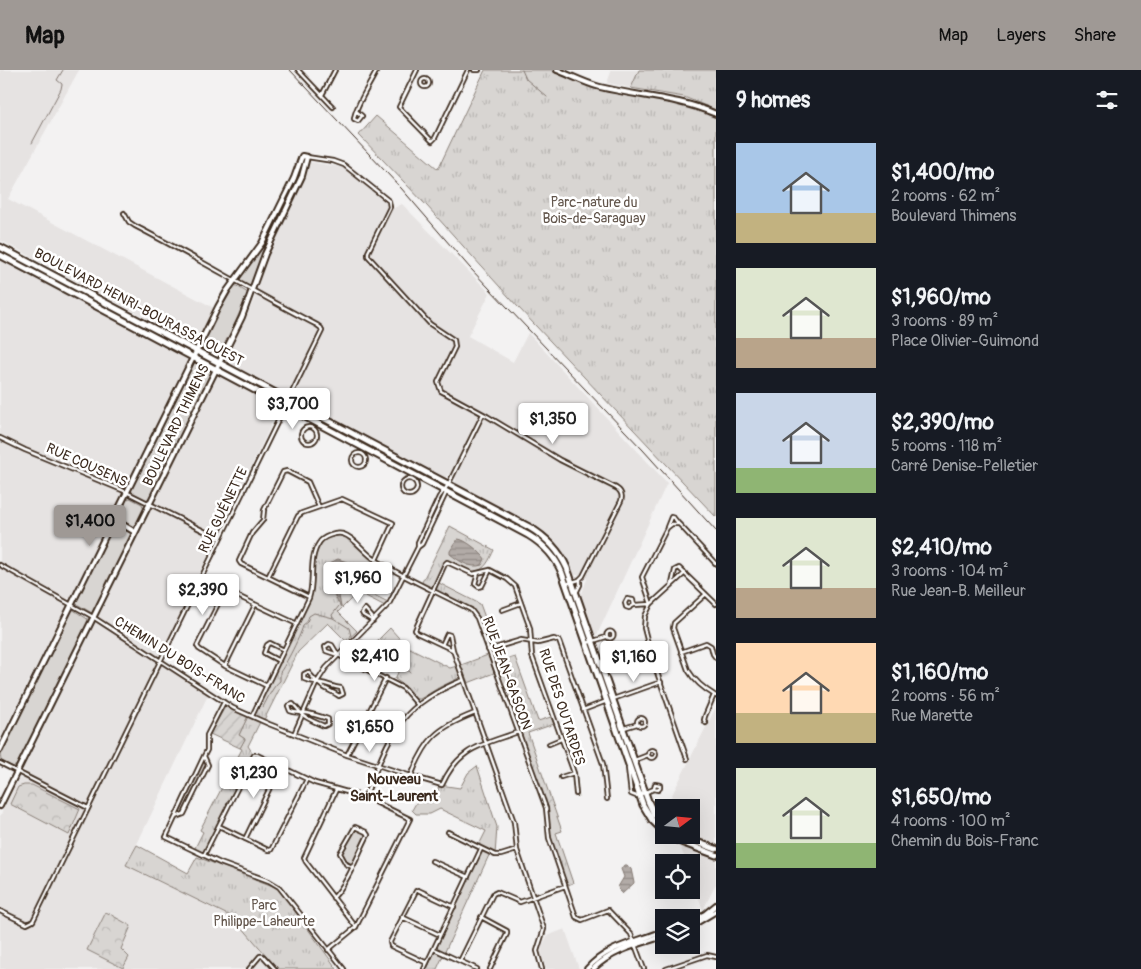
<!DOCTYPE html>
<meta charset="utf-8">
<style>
:root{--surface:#171b24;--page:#20242c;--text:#f1f3f6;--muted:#9ea1a6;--accent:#9f9995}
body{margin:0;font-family:Pangolin,sans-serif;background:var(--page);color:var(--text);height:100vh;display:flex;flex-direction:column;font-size:19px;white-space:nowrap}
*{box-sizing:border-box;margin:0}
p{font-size:16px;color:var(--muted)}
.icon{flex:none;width:28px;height:28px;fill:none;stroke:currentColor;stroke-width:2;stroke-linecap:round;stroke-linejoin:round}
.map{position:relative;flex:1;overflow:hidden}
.side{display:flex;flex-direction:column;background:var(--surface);width:425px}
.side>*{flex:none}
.needle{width:32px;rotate:74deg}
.controls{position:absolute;left:655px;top:729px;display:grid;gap:10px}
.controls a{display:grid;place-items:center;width:45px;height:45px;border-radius:0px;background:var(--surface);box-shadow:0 5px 20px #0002;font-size:25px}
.price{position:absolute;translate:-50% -42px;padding:0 11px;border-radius:5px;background:#fff;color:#222;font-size:16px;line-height:32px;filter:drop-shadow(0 1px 2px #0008)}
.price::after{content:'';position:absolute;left:50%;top:30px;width:15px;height:11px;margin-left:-8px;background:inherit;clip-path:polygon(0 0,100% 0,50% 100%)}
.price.current{background:var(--accent);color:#111}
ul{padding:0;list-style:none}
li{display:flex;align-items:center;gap:15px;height:125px;padding:0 20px}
li span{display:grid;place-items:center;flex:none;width:140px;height:100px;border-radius:0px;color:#555}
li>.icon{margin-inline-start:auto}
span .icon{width:60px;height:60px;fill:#fffc;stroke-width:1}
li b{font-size:21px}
h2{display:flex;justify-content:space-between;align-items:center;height:60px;padding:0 20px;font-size:21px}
header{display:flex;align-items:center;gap:30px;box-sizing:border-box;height:70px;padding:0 25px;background:var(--accent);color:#111}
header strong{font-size:24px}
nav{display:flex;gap:28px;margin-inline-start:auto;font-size:18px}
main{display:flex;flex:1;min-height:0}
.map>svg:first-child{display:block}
.built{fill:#e6e3e2}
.grass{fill:#d8d5d2;stroke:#8a8078}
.forest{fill:url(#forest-crowns);stroke:#8a8078}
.park{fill:url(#park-tufts);stroke:#8a8078}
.garden{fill:url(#garden-furrows);stroke:#8a8078}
.water{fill:url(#water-rules);stroke:#827770}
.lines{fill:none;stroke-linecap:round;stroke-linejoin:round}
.stream{stroke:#827770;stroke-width:1}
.minor-casing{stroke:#3b2a1e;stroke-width:6}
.tertiary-casing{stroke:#3b2a1e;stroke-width:8}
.secondary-casing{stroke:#3b2a1e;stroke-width:8}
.primary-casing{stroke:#3b2a1e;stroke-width:9}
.minor{stroke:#fff;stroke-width:2.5}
.tertiary{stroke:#fff;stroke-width:4}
.secondary{stroke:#fff;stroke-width:4}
.primary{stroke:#fff;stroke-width:5}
.tram{stroke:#3b2a1e;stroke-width:1}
.labels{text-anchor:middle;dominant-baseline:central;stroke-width:5;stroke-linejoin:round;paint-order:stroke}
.park-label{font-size:14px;fill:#62554b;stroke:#fff}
.street-label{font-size:14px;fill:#3b2a1e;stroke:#fff}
.neighbourhood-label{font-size:15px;font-weight:bold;fill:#3b2a1e;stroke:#fff}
</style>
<header>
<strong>Map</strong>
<nav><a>Map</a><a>Layers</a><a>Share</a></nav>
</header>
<main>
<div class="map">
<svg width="716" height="899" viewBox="0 0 716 899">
<defs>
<pattern id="forest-crowns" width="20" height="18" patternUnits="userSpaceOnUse" patternTransform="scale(1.25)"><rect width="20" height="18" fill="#d8d5d2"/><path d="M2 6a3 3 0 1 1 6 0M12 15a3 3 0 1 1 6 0" fill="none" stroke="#bab7b4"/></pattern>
<pattern id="park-tufts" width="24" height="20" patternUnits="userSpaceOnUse" patternTransform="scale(1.25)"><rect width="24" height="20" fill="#d8d5d2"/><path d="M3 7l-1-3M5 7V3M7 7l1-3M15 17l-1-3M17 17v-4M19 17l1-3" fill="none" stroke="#bab7b4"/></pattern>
<pattern id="garden-furrows" width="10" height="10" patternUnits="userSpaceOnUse" patternTransform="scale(1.25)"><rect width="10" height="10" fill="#d8d5d2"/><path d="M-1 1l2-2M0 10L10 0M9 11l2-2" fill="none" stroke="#bab7b4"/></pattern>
<pattern id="water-rules" width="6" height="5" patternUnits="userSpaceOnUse" patternTransform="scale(1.25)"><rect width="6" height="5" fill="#b2aba7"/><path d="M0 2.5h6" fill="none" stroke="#928b87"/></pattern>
</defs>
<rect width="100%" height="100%" fill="#f3f2f2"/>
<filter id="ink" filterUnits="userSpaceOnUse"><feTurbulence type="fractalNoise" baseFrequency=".02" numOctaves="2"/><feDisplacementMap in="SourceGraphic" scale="10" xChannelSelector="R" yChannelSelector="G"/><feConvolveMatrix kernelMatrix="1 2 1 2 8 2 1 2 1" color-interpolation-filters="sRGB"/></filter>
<g filter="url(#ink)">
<path class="built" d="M0,0H79L8,129L214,238L195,274L0,170Z
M610,0H639L631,18L607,13L611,2Z
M310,92L342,97L394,138L402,134L490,223L468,266L513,292L528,263L667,413L597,565L594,564L581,526L587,509L580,505H574L560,477L551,467L538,457L455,414L456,408L448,404L445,409L298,331L299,323L289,319L284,322L227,292L226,289L254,230L266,189L301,115Z
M0,188L186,288L188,292L71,528H68L65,534L66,536L0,669Z
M217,306L222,307L279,338L214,475L189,523L160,591L209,623L127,795L234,848L260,878L267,893L273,899H0V746L19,708L23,709L26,702L23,699Z
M716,637V776L688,765H691V738L666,737Z
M680,776L716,788V814L703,840L691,807V792H686Z
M565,859L579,899H546L541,884L542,877L547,866Z"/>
<path class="grass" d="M302,92H304L299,107L267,173L251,215L249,216L241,212L240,208L267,168L296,109Z
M235,215L248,223L219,290L200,279L216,247Z
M194,292L212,301L150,428L145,430L132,423L131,419Z
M130,428L142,434L144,440L92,543L75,533L116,448L120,449L126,430Z
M72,539L89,550L19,694L13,697L1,691L0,684Z
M205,691L207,695L184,743L179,745L203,692Z
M356,758L364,762L365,768L353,792L350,793L342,786V783L353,760Z
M484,781L490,783L437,899H427L480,782Z"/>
<path class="forest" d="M24,715H32L80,739L69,765L10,734L18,717Z
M106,842L131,856L121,879L129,887L123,898L87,880Z"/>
<path class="park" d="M485,0H551L582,13L687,34L716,46V447L518,237L427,136L359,65L376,46L438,99Z
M639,0H716V40L684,27L631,18Z
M450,456L494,480C489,490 486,500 473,502L447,492L437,512L480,534L501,591L515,587L538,651L551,647L554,654L528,663L562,761L556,763L573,813L565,816L549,768L546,738L474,543L421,514Z
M338,464L347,466L376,490L362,519L390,533L387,537L358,522L338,542L357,561L346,571L328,553L298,582L263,652L252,646L309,527L313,484L323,469Z
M390,558L406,576L450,598L457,596L461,607L440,617L420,629H416L405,616L395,609L400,598L354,574L359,569L375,577L378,570Z
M488,585L494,603L468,613L461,595Z
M248,646L260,652L248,676L254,685L204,785L194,780L203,762L200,760L242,679L240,678L245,669L239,665Z
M477,696L497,757L495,785L478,777L486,761L440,739L430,744H416L412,740L419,728L431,733L440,715L460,718L468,703Z
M137,775L188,803L197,787L278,818L337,899H278L234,848L126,795Z"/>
<path class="garden" d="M227,636L248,646L239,665L245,669L240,678L210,664L225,637Z"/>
<path class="water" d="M458,469C465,469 482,483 485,489L482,495C470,499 459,491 450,484V481Z
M338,489L347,492C349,502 344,501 336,506L333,516L334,518H340L339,526L341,537C334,526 317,496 338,489Z
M624,795H627L631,799L634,813L622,824L618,817L624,807L621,799Z"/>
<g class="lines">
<path class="stream" d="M522,0L526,9L547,27
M32,73L61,19L62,14L57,10L63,0
M339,536L332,545L333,548L349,558L351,566
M357,572L400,594L410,602
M263,637C268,628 273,616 280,611V602C284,598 303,561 303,555L307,552L309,546L314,543L333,548"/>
<defs>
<path id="minor" d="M298,0L333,37
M417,0L399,37L432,71L435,68L468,0
M474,0H479
M421 13a4 4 0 1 1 8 0a4 4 0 1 1-8 0Z
M322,25L335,0
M356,41L362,46L358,51L354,49C355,36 371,13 377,0
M307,87L333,91L344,95L389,131L390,137L368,182V186L430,254L454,270L455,277L438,312L441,321L487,346L560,390L616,418C621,421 623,425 621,431L583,506L579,510L566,514
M301 365a8 8 0 1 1 16 0a8 8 0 1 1-16 0Z
M0,368L25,380L122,420L220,469
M352 390a7 7 0 1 1 14 0a7 7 0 1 1-14 0Z
M401 417a8 8 0 1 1 16 0a8 8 0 1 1-16 0Z
M449,413L483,344
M667,457L671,447L674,448L678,453
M418,477L422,474L447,421
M0,495L93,547L233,638L269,654L347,685L411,706L442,715C459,677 482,675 518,662
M478,503L475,514L479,517L482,516L490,500
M685,503L651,534L645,546L644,558L651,585L687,689
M268,507L298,446L302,443L342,429L393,453L376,490
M672,514L675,500L679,498L716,534
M576,523L580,515V509
M706,524L674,553L673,558L688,600C695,612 704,619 716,626
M309,527L241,494L239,491L252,463L263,450L264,440L283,402L287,401L308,412L319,437
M634,535L633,530L627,529L625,533L626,537L629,538L634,535L651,534L642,507L667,458L672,454H679L716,494
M365,539L372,547L373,551L363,545L362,543Z
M502,540L521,533
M606.5 565a3.5 3.5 0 1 1 7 0a3.5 3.5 0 1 1-7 0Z
M587,573L606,567
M442,575L447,564L450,565L453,580
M488,580L521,570L538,573L554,569L559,571L603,694L607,729
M681,582L706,573L711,576L713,584L716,588
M338,585L332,575L329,574L325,577L326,581L338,585L403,618L417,634
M279,591L264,583L267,575L270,573L284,580
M225,596L255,535
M603,602L651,585
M317,612C323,619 332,621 339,626L343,624L341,618C333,617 328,614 321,613C314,612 311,612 304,609V604L308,602L317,612
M267,616L225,596L199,579L197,576L223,524L229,522L297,554
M613,629L661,612
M224,632L207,665V680L204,686L166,767L220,793L269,811L279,817L344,899
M583,640L607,631
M302,644C306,649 318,653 324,656L328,654V649C322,647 313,644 307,643C300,642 297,644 290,641L288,636L293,634L302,644
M252,646L309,528C315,510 308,489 319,473C322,467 336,462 343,464C356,468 364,483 376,490C406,509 439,523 471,540L477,548L546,738L549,768L576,847L582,850L608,840L631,864L644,899
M637 652a4 4 0 1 1 8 0a4 4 0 1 1-8 0Z
M706,653L704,650L705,646L714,625
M624,658L637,654
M294,664L317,612L326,598L389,534L418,477V472L439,427L448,415
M549,674L561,669
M648 684a4 4 0 1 1 8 0a4 4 0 1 1-8 0Z
M347,685L386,608
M635,690L648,685
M0,693L88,738
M628,698L631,724L636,726L654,719L658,720L660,718V715L655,714L654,719
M411,706C426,669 436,658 475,643
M561,707L574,703
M336,720L304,788L306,792L356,857
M365,727C391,665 396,637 463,610
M176,747L184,744L208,695L204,686
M219,756L268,780H271L307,709
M448,762L495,785H501L517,780
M245,769L280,697
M204,785L254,685H257L315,713L365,727L410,749L356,857L328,880
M432,791L468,807
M333,828C349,811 357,786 368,765L366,762L355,757L340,783L346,794L352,797
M0,841L27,854L33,851L322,261L321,258L317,255C255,223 197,188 135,156L129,152L124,143
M402,847L440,865
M481,847L507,861V864L490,899
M434,879L477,899
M460,891L493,824L497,822L520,832L565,816
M427,893L391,876L390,872L416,821L418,820L454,837
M249,899L260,886H263L275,899
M424,899L481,779
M542,899L537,881L544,859L517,780L514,752L453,580L417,563L415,560L445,494L447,492L473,504L490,500L507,509L515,516L530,558L532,586L574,703L576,724
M666,899L707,885L716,887"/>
<path id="tertiary" d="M557,0C572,6 585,13 600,17C641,27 676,27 716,44
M117,442L120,453L135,462
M0,680L218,237L227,221L262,173L294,108L302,86L307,87L302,106L265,184L242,247L0,736"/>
<path id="secondary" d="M691,851L705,844L716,835
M691,856L716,841
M587,899C607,876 637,872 664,861
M593,899C612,880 639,874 664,866"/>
<path id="primary" d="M0,177L529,457C546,467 559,480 567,498L648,731L654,744L664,755
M0,185L528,465C543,474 555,486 562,503L643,735L652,750L664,762
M667,765L681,772L716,785
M677,765L716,779"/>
</defs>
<use href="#minor" class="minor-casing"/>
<use href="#tertiary" class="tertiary-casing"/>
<use href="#secondary" class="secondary-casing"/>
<use href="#primary" class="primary-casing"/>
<use href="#minor" class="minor"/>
<use href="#tertiary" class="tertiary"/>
<use href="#secondary" class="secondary"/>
<use href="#primary" class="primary"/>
<path class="tram" d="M290,0L401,118L470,198L643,380L716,461"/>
</g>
</g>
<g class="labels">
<g class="park-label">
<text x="594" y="132">Parc-nature du<tspan x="594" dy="16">Bois-de-Saraguay</tspan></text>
<text x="264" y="835">Parc<tspan x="264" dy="16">Philippe-Laheurte</tspan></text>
</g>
<g class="street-label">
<text transform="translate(139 237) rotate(28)">BOULEVARD HENRI-BOURASSA OUEST</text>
<text transform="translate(176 355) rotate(-64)">BOULEVARD THIMENS</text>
<text transform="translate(87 395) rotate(24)">RUE COUSENS</text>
<text transform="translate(223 440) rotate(-64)">RUE GUÉNETTE</text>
<text transform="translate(180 590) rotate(32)">CHEMIN DU BOIS-FRANC</text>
<text transform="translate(507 603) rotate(70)">RUE JEAN-GASCON</text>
<text transform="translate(562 637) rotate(72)">RUE DES OUTARDES</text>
</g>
<g class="neighbourhood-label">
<text x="394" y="709">Nouveau<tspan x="394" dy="17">Saint-Laurent</tspan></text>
</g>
</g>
</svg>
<div class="controls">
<a><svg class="needle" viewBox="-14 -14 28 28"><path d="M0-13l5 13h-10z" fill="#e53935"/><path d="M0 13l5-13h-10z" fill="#9ea1a6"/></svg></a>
<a><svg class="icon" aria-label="locate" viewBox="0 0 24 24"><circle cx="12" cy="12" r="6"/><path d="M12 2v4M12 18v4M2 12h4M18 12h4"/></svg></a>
<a><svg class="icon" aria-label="layers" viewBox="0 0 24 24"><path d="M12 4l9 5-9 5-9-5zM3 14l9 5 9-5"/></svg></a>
</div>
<b class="price" style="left:293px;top:360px">$3,700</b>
<b class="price" style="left:553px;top:375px">$1,350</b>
<b class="price current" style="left:90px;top:477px">$1,400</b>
<b class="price" style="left:358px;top:534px">$1,960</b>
<b class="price" style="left:203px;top:546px">$2,390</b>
<b class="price" style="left:375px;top:612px">$2,410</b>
<b class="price" style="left:634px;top:613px">$1,160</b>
<b class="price" style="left:370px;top:683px">$1,650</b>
<b class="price" style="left:254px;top:729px">$1,230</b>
</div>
<section class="side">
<h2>9 homes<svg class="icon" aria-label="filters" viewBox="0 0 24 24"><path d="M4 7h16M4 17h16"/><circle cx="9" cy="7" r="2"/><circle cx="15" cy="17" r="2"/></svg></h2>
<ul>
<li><span style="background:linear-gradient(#a9c7e8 70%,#c2b280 0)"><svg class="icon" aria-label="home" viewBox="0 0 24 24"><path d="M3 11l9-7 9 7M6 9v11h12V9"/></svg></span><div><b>$1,400/mo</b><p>2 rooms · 62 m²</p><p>Boulevard Thimens</p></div></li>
<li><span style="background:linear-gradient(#dfe7d0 70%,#b9a48a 0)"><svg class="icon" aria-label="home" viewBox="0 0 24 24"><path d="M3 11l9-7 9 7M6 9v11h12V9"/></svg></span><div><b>$1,960/mo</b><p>3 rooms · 89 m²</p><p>Place Olivier-Guimond</p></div></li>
<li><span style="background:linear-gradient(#c9d6e8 75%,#8fb573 0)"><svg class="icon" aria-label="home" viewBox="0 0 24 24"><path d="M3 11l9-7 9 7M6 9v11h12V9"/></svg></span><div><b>$2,390/mo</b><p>5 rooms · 118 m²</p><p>Carré Denise-Pelletier</p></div></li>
<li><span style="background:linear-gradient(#dfe7d0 70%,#b9a48a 0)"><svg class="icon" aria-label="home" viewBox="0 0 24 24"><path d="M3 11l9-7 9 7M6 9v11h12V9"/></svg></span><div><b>$2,410/mo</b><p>3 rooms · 104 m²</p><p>Rue Jean-B. Meilleur</p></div></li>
<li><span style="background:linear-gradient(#ffd9b3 70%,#c2b280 0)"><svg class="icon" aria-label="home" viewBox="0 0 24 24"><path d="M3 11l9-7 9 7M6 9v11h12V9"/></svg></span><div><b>$1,160/mo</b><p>2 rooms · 56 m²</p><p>Rue Marette</p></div></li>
<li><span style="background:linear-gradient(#dfe7d0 75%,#8fb573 0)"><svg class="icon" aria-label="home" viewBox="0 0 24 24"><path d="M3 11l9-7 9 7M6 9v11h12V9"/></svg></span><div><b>$1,650/mo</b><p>4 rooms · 100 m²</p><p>Chemin du Bois-Franc</p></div></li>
</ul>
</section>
</main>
